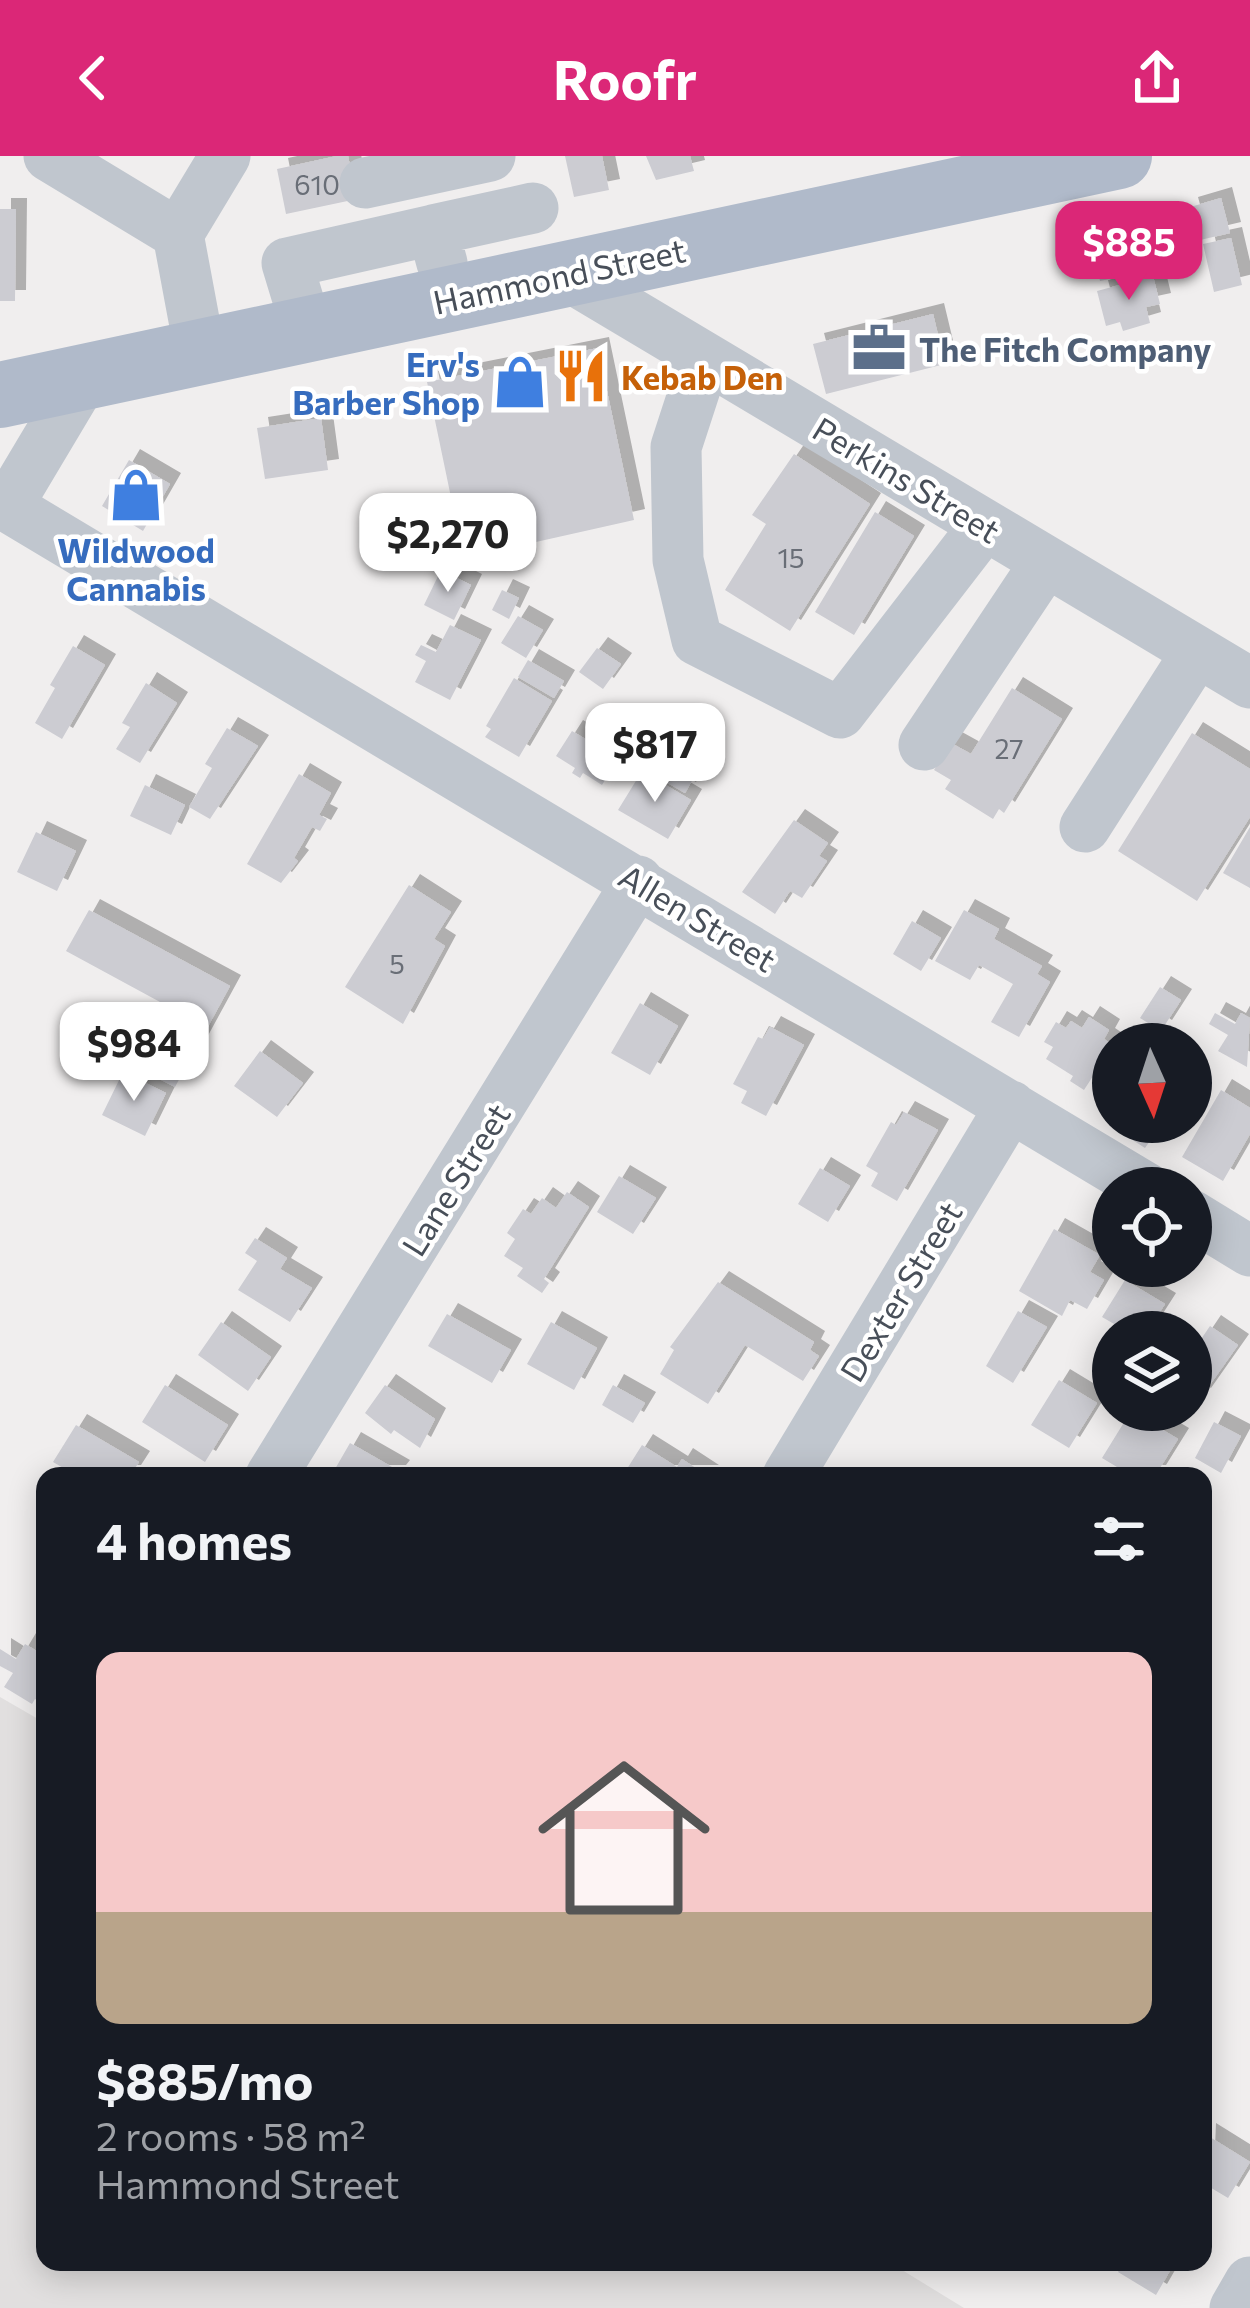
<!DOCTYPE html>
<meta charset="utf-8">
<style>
:root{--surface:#171b24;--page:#242831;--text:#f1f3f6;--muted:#9ea1a6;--accent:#db2777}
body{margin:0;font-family:Commissioner,sans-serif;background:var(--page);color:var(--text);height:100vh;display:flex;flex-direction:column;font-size:45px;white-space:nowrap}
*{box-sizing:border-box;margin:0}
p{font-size:39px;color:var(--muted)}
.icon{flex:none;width:66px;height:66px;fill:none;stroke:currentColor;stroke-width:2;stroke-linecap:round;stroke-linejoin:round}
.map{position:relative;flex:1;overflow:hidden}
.sheet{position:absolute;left:36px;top:1311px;width:1176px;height:804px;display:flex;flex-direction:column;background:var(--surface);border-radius:24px;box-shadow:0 6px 30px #0003}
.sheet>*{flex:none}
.needle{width:78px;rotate:177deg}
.controls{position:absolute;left:1092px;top:867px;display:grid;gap:24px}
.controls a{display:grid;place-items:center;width:120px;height:120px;border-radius:50%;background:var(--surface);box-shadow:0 6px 30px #0003;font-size:60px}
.price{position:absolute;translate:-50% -102px;padding:0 27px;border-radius:24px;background:#fff;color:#222;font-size:39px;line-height:78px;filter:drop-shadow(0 3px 6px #0008)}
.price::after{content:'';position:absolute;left:50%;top:72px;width:36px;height:27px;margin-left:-18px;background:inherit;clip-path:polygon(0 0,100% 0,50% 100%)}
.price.current{background:var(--accent);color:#fff}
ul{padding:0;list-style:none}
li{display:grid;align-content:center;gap:24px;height:636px;padding:0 60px}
li span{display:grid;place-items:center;height:372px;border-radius:24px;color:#555}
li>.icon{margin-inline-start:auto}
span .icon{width:216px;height:216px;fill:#fffc;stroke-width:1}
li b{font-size:51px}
h2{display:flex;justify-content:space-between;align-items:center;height:144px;padding:0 60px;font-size:51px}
header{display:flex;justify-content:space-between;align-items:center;height:156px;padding:0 60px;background:var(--accent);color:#fff;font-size:54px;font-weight:700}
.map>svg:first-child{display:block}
.education{fill:#e1dfdf}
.building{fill:#ccccd2;filter:url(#shadow)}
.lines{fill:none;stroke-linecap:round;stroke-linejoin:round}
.minor{stroke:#c0c6ce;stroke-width:51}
.major{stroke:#b0baca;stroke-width:66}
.labels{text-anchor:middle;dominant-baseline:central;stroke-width:9;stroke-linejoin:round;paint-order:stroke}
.number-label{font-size:27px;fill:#696e77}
.street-label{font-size:33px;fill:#484f59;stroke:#fff}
.service-label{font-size:33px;font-weight:bold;fill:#4e5e75;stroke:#fff;text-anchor:start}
.shop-label{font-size:33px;font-weight:bold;fill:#366cbe;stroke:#fff;text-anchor:end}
.food-label{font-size:33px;font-weight:bold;fill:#c56008;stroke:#fff;text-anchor:start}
</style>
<header><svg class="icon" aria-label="back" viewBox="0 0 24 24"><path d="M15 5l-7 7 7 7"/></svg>Roofr<svg class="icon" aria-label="share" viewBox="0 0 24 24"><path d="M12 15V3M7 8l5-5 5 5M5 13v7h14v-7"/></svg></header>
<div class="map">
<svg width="1250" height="2152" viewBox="0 0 1250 2152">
<defs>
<filter id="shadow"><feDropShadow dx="11" dy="-11" stdDeviation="0" flood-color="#0004"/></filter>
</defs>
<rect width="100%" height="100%" fill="#f0eeee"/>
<path class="education" d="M0,1541L45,1567V2106H889L964,2152H0Z"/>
<path class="building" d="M337,0H348L357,43L286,58L277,13Z
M565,0H602L609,34L574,41Z
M646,0H690L694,15L656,24Z
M1221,42L1230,77L1196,85L1187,52Z
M0,53H16L15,145H0Z
M1138,63L1149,115L1100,125L1089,74Z
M1231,82L1242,129L1214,136L1203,88Z
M1153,120L1160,148L1146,151L1150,167L1123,175L1120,166L1106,170L1097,135Z
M933,158L945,208L826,238L813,188Z
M598,192L634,364L527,388L458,375L427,226Z
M321,262L328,314L265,323L257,272Z
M794,298L870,348L790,475L725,434L766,368L752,359Z
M129,304L170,328L143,375L102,350Z
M875,356L914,380L854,479L815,456Z
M441,414L471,429L454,464L424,449Z
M502,434L519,442L509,463L492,454Z
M518,460L543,474L526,502L501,487Z
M450,469L481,484L450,544L415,526L426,505L415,499L421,489L436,496Z
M73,490L105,509L62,583L35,567L55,532L50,529Z
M597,492L621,508L603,533L579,516Z
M528,504L564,525L554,542L518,521Z
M514,522L552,545L519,601L485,581L491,573L486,570Z
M146,527L177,547L140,607L116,593L130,571L122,567Z
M1012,532L1062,563L1004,657L999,653L993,663L945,633L951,624L934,614L951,587L971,598Z
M610,558L636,574L602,629L583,617L580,622L572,617L575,612L556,600L572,575L592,587Z
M227,572L258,590L210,663L189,651L212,612L205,608Z
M1192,577L1250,613V661L1197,745L1118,695Z
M667,598L697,616L685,637L654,619Z
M642,615L691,644L668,683L618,654Z
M299,618L331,637L319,659L327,663L320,675L312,671L294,702L298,705L281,727L247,708Z
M145,629L185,649L171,679L130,660Z
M794,664L828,687L819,700L827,705L802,742L790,735L775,758L742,736Z
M1250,671V732L1223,717Z
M36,676L76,695L57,735L17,716Z
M409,729L451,756L434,783L445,790L403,868L345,831Z
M89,754L230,830L175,931L127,906L160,846L66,795Z
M964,754L999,773L994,783L1042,810L1037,818L1050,826L1019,881L991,866L1013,828L979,809L970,824L935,805Z
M912,765L941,782L921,815L893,798Z
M1160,831L1181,844L1161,875L1140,862Z
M640,847L678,870L650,919L611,897Z
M1215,857L1235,868L1241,857L1250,862L1247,911L1218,895L1228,879L1209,868Z
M1089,861L1109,874L1104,883L1113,889L1084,934L1070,925L1073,920L1046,903L1053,891L1044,886L1056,866L1066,872L1071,865L1082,872Z
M770,871L804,889L766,960L741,947L747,935L733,928L758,881L763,883Z
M260,895L303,927L277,961L234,930Z
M123,916L166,937L145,980L102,959Z
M1221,934L1250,952V978L1223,1025L1182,1001Z
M904,956L938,974L897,1045L871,1030L878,1017L866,1010L891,966L896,969Z
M1122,966H1163L1145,992L1117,974Z
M820,1012L850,1030L828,1066L798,1048Z
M619,1020L656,1042L633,1078L597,1056Z
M567,1036L589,1051L544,1123L549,1127L542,1137L517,1120L523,1112L504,1100L515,1083L507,1077L523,1053L531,1058L542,1042L556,1052Z
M1054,1073L1100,1099L1090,1116L1104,1124L1087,1153L1070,1144L1062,1160L1019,1135Z
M255,1082L287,1102L280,1113L312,1132L290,1166L238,1134L257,1105L245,1097Z
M1125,1124L1165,1148L1147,1176H1128L1102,1161Z
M718,1126L814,1186L810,1194L819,1200L803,1225L745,1189L708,1248L660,1218L674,1194L670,1191Z
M1018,1155L1047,1171L1013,1227L986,1210Z
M447,1158L511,1194L492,1227L428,1190Z
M221,1166L271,1201L248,1235L198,1199Z
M551,1166L597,1192L574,1234L527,1208Z
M1210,1170L1238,1189L1200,1243L1191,1237V1198Z
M1059,1224L1097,1247L1069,1292L1031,1269Z
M165,1229L228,1269L205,1306L142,1266Z
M385,1229L435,1263L420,1292L394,1274L391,1278L365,1257Z
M613,1229L645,1247L633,1267L602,1249Z
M1131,1255L1178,1283L1155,1320H1132L1102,1302Z
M1214,1266L1241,1280L1221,1317L1195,1302Z
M76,1269L139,1306L130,1320H77L53,1306Z
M350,1287L399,1315L395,1320H331Z
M642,1289L677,1311L682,1303L708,1320H632L625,1316Z
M25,1488L45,1500V1549L35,1543L32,1548L4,1531L13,1517L0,1510V1493L16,1503Z
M1205,1978L1250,2006L1228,2042L1203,2027Z
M1124,2106H1175L1156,2139L1118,2116Z"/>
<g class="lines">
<path class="minor" d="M49,0L178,78L200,196
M365,27L490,0
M178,78L225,0
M442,107L433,74L533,52
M565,118L1250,527
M307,173L287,107L433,74
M705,202L676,291L678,404L697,484L840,557L985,369
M0,346L1146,1032
M8,349L85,220
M924,589L1046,406
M1085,671L1197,496
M1191,1059L1250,1095
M271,1320L638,725
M788,1320L1011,950
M1235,2152L1250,2126"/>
<path class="major" d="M0,239L1119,0"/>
</g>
<defs>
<symbol id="office-bare" viewBox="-9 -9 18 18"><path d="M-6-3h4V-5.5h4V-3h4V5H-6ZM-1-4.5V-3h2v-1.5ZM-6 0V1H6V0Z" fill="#5c6f8a" stroke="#fff" stroke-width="2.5" paint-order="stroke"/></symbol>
<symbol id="restaurant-bare" viewBox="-9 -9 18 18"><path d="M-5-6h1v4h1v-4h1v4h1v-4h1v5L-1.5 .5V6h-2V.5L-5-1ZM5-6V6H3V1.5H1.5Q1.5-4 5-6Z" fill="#e8710a" stroke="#fff" stroke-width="2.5" paint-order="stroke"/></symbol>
<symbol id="shop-bare" viewBox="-9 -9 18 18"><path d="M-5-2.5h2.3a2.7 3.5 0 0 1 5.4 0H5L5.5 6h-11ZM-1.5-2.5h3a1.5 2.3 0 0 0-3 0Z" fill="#3f7fe0" stroke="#fff" stroke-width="2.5" paint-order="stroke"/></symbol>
</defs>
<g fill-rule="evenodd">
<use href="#office-bare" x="841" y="154" width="76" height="76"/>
<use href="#restaurant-bare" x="543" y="182" width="76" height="76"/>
<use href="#shop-bare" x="482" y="188" width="76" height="76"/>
<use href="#shop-bare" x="98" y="301" width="76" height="76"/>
</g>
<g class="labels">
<g class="number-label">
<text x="317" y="28">610</text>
<text x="791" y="401">15</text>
<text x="1009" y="592">27</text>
<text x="397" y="807">5</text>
</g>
<g class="street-label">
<text transform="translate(559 119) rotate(-12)">Hammond Street</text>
<text transform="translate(907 323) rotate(31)">Perkins Street</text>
<text transform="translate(698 761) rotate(31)">Allen Street</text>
<text transform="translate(455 1023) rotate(-58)">Lane Street</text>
<text transform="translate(900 1135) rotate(-59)">Dexter Street</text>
</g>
<g class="service-label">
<text x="919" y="192">The Fitch Company</text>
</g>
<g class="shop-label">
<text x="480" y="207">Erv's<tspan x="480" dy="38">Barber Shop</tspan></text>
<text x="136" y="393" text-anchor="middle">Wildwood<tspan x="136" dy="38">Cannabis</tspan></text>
</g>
<g class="food-label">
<text x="621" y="220">Kebab Den</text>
</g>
</g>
</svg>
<div class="controls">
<a><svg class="needle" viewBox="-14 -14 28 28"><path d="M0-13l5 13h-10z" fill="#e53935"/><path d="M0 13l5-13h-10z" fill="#9ea1a6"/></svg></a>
<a><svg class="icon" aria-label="locate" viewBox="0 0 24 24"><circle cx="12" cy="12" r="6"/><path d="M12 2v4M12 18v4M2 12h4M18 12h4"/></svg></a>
<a><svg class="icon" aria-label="layers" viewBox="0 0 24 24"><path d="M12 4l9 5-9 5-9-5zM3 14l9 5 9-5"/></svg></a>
</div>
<b class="price current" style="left:1129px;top:147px">$885</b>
<b class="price" style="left:448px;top:439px">$2,270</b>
<b class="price" style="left:655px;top:649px">$817</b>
<b class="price" style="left:134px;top:948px">$984</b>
<section class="sheet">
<h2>4 homes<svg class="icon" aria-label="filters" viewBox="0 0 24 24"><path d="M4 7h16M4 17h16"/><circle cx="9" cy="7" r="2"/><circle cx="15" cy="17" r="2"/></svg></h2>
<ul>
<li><span style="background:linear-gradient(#f6c9c9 70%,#b9a48a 0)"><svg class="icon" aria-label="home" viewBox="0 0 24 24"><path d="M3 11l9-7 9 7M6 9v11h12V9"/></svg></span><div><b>$885/mo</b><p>2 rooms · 58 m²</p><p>Hammond Street</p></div></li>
</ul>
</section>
</div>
